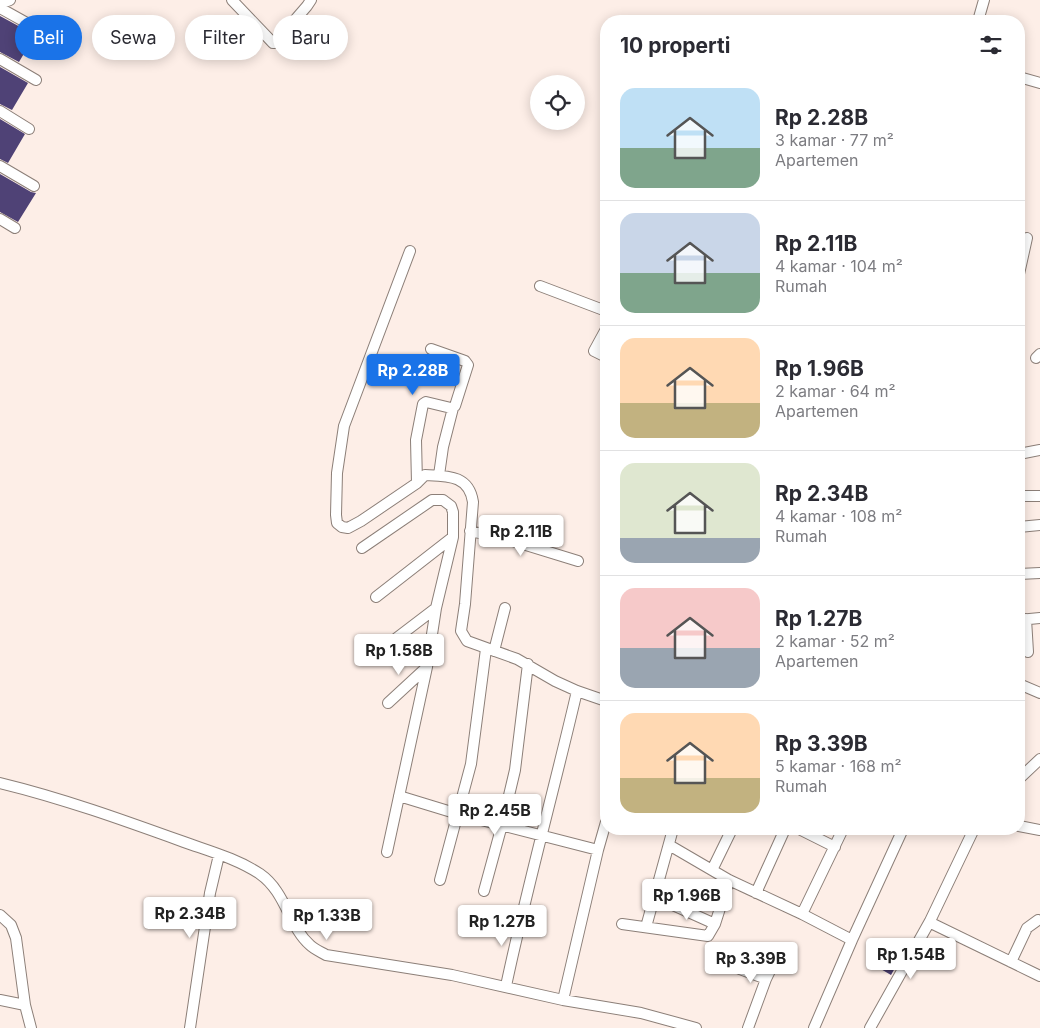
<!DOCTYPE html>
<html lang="id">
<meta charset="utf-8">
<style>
:root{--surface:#fff;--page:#f2f2f3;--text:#2b2b33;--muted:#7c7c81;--line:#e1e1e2;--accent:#1a73e8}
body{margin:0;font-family:Inter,sans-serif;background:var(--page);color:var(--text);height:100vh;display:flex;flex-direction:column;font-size:19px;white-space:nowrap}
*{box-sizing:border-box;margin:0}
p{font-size:16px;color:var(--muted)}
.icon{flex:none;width:28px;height:28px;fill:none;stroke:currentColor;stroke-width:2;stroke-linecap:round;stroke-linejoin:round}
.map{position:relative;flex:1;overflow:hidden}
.sheet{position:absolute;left:600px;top:15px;width:425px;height:820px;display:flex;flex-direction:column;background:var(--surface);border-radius:20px;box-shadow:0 2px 12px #0003}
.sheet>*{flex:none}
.top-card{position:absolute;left:15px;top:15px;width:475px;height:45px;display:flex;gap:10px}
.tools{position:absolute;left:530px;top:75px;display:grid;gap:10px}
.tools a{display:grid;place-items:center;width:55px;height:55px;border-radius:50%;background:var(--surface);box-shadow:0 2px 12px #0003;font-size:25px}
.price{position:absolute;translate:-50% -42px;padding:0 11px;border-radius:5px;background:#fff;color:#222;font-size:16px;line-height:32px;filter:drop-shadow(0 1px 2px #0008)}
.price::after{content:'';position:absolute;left:50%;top:30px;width:15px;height:11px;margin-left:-8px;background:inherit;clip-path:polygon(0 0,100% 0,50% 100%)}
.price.current{background:var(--accent);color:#fff}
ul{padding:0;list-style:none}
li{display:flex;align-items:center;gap:15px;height:125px;padding:0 20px}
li+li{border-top:1px solid var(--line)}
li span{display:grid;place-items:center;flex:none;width:140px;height:100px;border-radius:15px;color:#555}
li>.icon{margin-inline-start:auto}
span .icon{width:60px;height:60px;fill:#fffc;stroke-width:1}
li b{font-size:21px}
h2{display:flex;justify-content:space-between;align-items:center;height:60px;padding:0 20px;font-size:21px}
.tag{padding:0 18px;border-radius:22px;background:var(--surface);box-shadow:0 2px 12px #0003;font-size:18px;line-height:45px}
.tag.current{background:var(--accent);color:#fff}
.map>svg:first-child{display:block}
.building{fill:#4f4276}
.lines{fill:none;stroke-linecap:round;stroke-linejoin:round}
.minor-casing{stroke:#8c7f78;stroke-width:12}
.minor{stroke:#fff;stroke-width:10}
</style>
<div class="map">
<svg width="1040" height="1028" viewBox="0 0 1040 1028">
<rect width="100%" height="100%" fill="#fdeee7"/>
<path class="building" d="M0,16L35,35L19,62L0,52Z
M0,67L28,83L12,110L0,104Z
M0,119L25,134L8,163L0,159Z
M0,174L31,192L36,193L18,222L0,212Z
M886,954L899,961L891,975L879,968Z"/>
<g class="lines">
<defs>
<path id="minor" d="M232,0L273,43H275L307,6L311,0
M0,4L10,0
M0,8L43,32
M978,21L984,0
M0,59L36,80
M1019,77L1040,83
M0,111L29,129
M0,166L34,186
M0,219L15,228
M410,251L344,426L337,473L336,515L337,523L342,527L348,528L361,521L417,483L425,475C448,476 469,475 473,502L465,604L461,631L467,641L517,659L555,681L577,691L606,701
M1019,274L1027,238
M540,286L606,311
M606,329L594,351L606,357
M1036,358L1040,354
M1019,454L1040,450
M439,475L443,447L453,408
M417,483L416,440L423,404L426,402L451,408L455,406L468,365L465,361L431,349
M1019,496H1040
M1019,527L1040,525
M470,531L503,538L578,561
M362,548L432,500H443L451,506L453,512V537L436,608L427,667L387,852
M1019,574L1040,573
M376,597L453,537
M1026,619L1028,652
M1019,620L1040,618
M494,651L505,608
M373,656L436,608
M1019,684L1040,693
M388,703L427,667
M1019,779L1040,759
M0,783C62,798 123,820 184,842C209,851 238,859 260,874C286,892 289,927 310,945C314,949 321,952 326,955L452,975L563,1000L641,1013L696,1028
M399,796L458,814L598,850
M1019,826L1040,830
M799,829L835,847
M974,829L930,921L933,924L1040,976
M669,845L729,880L802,914L852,940
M712,870L732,829
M440,880L471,764L486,649
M484,891L502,825L515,770L528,664
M756,893L785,829
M655,897L715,924
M802,914L843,829
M0,915L11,925L16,938L25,1005L31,1028
M622,924L708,936L715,924L729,880
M646,927L673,829
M1011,962L1027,928L1038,920
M724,963L766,979
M506,986C527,887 554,790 577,691
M0,1000L25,1005
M563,1000L598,850L606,822
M190,1028L210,893L219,855
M748,1028L766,979L780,950
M814,1028L852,940L903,829
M870,1028L930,921"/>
</defs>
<use href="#minor" class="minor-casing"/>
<use href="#minor" class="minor"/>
</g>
</svg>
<div class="tools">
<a><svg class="icon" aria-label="locate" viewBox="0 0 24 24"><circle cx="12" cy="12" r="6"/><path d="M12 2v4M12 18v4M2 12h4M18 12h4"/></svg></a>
</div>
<b class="price current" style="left:413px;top:396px">Rp 2.28B</b>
<b class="price" style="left:521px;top:557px">Rp 2.11B</b>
<b class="price" style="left:399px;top:676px">Rp 1.58B</b>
<b class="price" style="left:495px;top:836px">Rp 2.45B</b>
<b class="price" style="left:687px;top:921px">Rp 1.96B</b>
<b class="price" style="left:190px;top:939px">Rp 2.34B</b>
<b class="price" style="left:327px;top:941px">Rp 1.33B</b>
<b class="price" style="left:502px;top:947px">Rp 1.27B</b>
<b class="price" style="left:911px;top:980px">Rp 1.54B</b>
<b class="price" style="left:751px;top:984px">Rp 3.39B</b>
<div class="top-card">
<a class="tag current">Beli</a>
<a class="tag">Sewa</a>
<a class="tag">Filter</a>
<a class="tag">Baru</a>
</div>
<section class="sheet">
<h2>10 properti<svg class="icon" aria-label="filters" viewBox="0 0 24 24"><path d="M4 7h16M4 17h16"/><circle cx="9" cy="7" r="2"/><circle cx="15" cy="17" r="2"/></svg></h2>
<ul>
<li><span style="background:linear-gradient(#bfe0f5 60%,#7fa58c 0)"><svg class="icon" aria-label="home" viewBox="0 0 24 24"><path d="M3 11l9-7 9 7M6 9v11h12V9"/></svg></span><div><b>Rp 2.28B</b><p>3 kamar · 77 m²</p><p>Apartemen</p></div></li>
<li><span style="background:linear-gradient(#c9d6e8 60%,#7fa58c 0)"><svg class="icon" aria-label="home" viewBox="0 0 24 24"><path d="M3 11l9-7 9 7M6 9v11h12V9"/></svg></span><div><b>Rp 2.11B</b><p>4 kamar · 104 m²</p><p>Rumah</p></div></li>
<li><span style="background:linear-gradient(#ffd9b3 65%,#c2b280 0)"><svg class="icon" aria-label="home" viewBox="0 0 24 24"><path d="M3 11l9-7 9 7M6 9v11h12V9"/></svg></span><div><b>Rp 1.96B</b><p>2 kamar · 64 m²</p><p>Apartemen</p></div></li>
<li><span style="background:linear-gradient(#dfe7d0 75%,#9aa5b1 0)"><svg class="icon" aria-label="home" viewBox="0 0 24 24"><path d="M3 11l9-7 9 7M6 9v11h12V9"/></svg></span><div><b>Rp 2.34B</b><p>4 kamar · 108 m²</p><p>Rumah</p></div></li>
<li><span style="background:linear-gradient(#f6c9c9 60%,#9aa5b1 0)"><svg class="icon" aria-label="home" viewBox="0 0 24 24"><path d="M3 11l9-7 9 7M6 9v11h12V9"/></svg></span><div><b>Rp 1.27B</b><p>2 kamar · 52 m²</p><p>Apartemen</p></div></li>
<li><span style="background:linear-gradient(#ffd9b3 65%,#c2b280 0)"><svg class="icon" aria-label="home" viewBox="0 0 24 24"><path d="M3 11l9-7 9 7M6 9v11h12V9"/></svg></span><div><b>Rp 3.39B</b><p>5 kamar · 168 m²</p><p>Rumah</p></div></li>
</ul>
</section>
</div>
